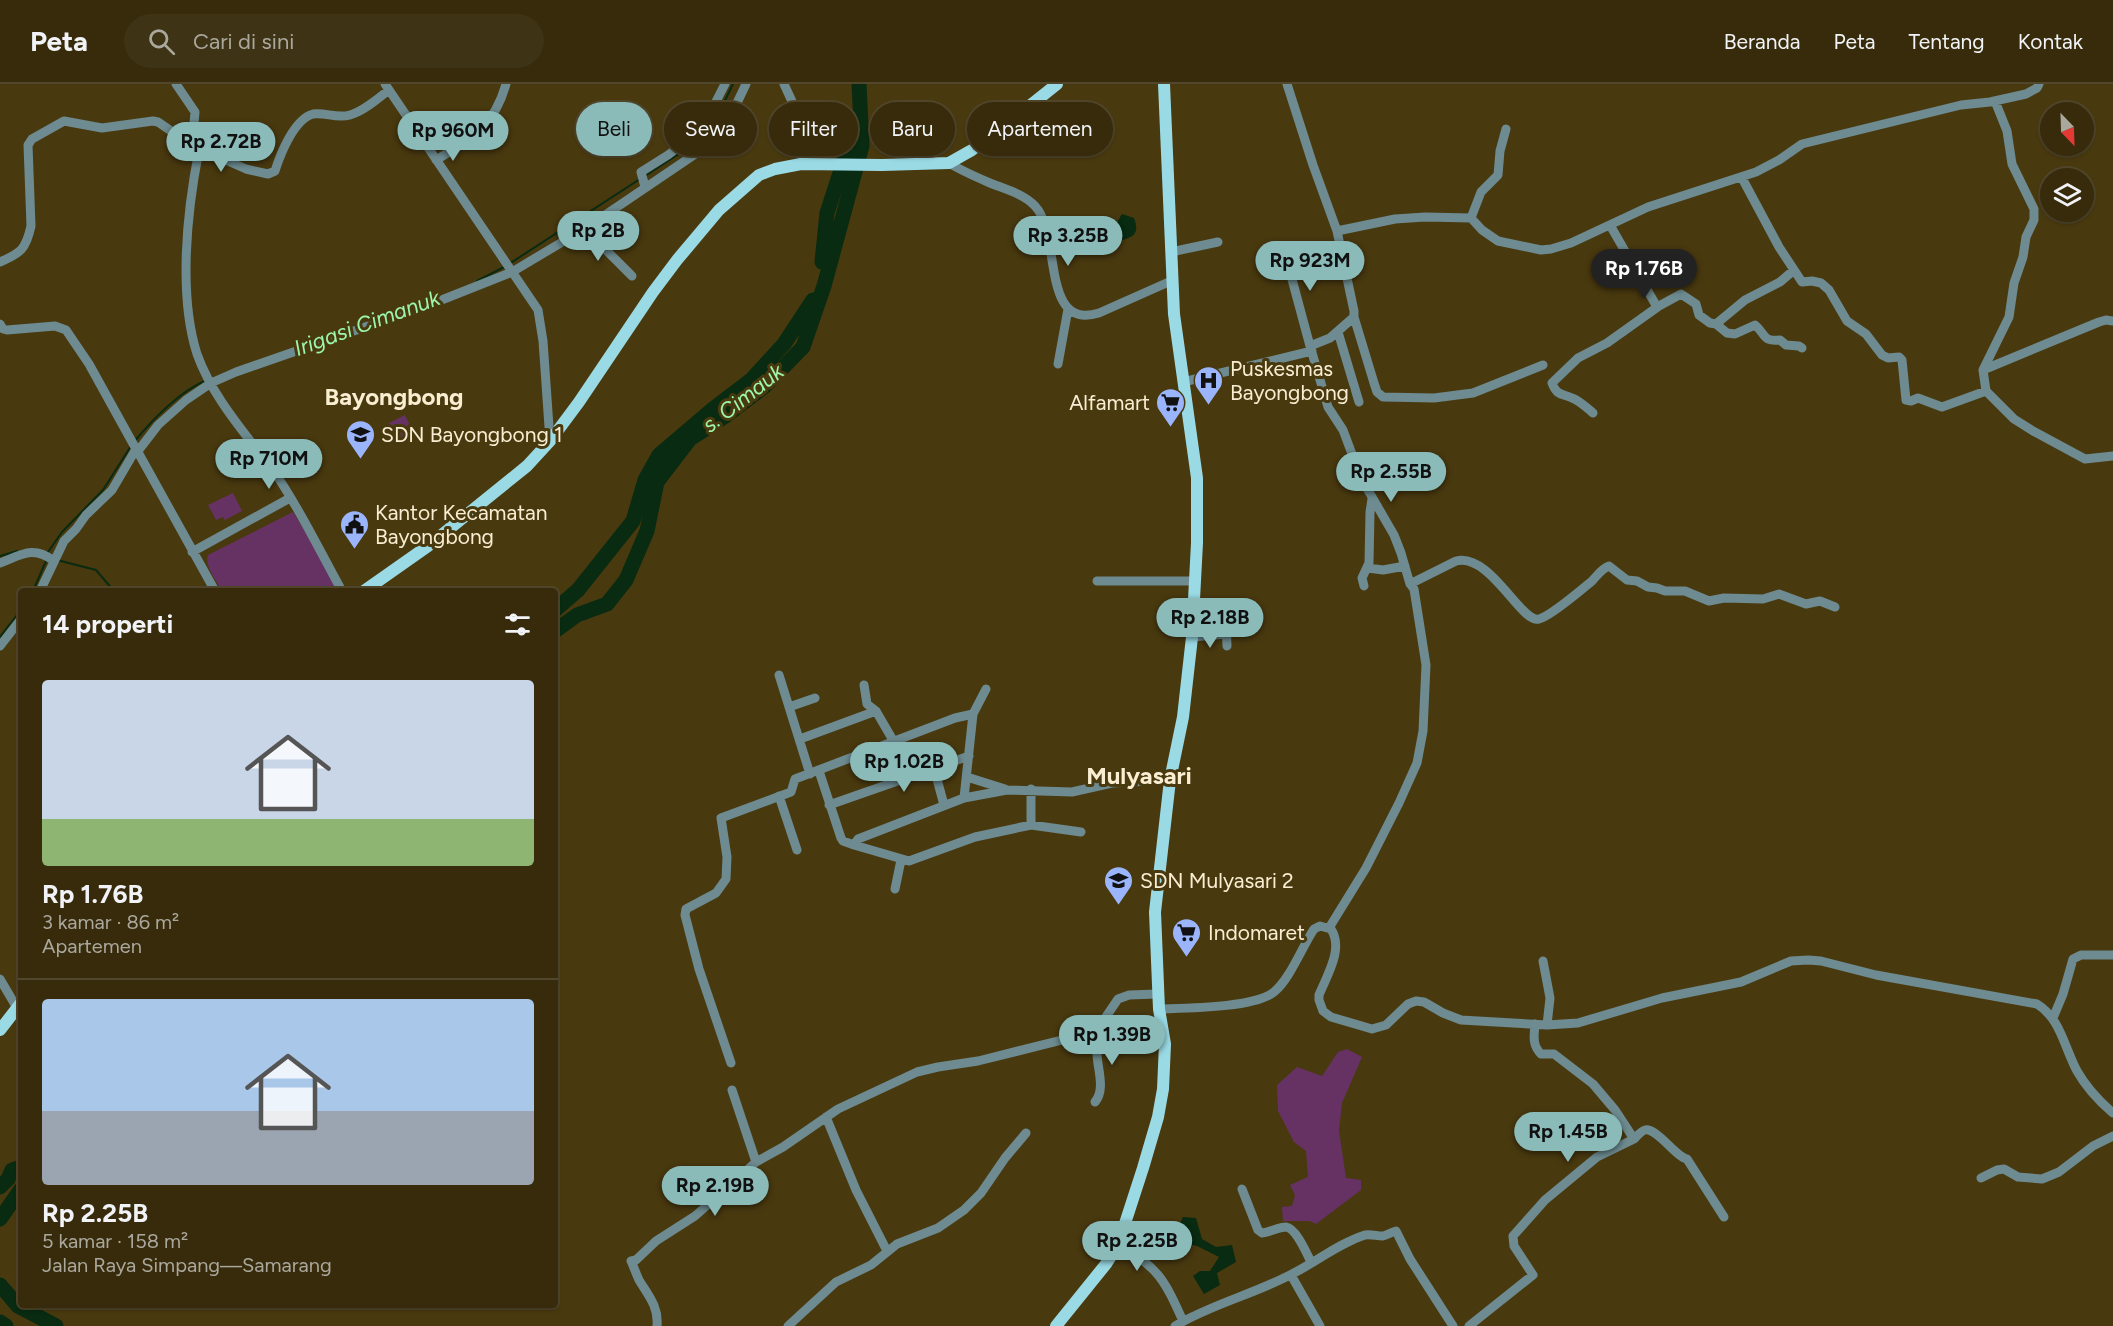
<!DOCTYPE html>
<html lang="id">
<meta charset="utf-8">
<style>
:root{--surface:#372b0b;--page:#3e3314;--text:#f1f3f6;--muted:#aaa79d;--line:#51472c;--accent:#8bbbb9}
body{margin:0;font-family:Figtree,sans-serif;background:var(--page);color:var(--text);height:100vh;display:flex;flex-direction:column;font-size:22px;white-space:nowrap}
*{box-sizing:border-box;margin:0}
p{font-size:20px;color:var(--muted)}
.icon{flex:none;width:33px;height:33px;fill:none;stroke:currentColor;stroke-width:2;stroke-linecap:round;stroke-linejoin:round}
.map{position:relative;flex:1;overflow:hidden}
.side{position:absolute;left:18px;top:504px;width:540px;height:720px;display:flex;flex-direction:column;background:var(--surface);border-radius:6px;box-shadow:0 2px 4px #0004,0 0 0 2px var(--line)}
.side>*{flex:none}
.hud{position:absolute;left:576px;top:18px;width:570px;height:54px;display:flex;gap:12px}
.needle{width:39px;rotate:157deg}
.controls{position:absolute;left:2040px;top:18px;display:grid;gap:12px}
.controls a{display:grid;place-items:center;width:54px;height:54px;border-radius:50%;background:var(--surface);box-shadow:0 2px 4px #0004,0 0 0 2px var(--line);font-size:30px}
.price{position:absolute;translate:-50% -51px;padding:0 14px;border-radius:21px;background:var(--accent);color:#111;font-size:20px;line-height:39px;filter:drop-shadow(0 2px 3px #0008)}
.price::after{content:'';position:absolute;left:50%;top:36px;width:18px;height:14px;margin-left:-9px;background:inherit;clip-path:polygon(0 0,100% 0,50% 100%)}
.price.active{background:#222;color:#fff}
ul{padding:0;list-style:none}
li{display:grid;align-content:center;gap:12px;height:318px;padding:0 24px}
li+li{border-top:2px solid var(--line)}
li span{display:grid;place-items:center;height:186px;border-radius:6px;color:#555}
li>.icon{margin-inline-start:auto}
span .icon{width:108px;height:108px;fill:#fffc;stroke-width:1}
li b{font-size:26px}
h2{display:flex;justify-content:space-between;align-items:center;height:72px;padding:0 24px;font-size:26px}
.pill{padding:0 21px;border-radius:27px;background:var(--surface);box-shadow:0 2px 4px #0004,0 0 0 2px var(--line);font-size:21px;line-height:54px}
.pill.active{background:var(--accent);color:#111}
header{display:flex;align-items:center;gap:36px;box-sizing:border-box;height:84px;padding:0 30px;background:var(--surface);border-bottom:2px solid var(--line)}
header strong{font-size:28px}
nav{display:flex;gap:33px;margin-inline-start:auto;font-size:21px}
.search{width:420px;height:54px;background:var(--page);display:flex;align-items:center;gap:15px;box-sizing:border-box;padding:0 21px;border-radius:33px;color:var(--muted);font-size:22px}
.map>svg:first-child{display:block}
.green{fill:#663264}
.water{fill:#082b11}
.lines{fill:none;stroke-linecap:round;stroke-linejoin:round}
.stream{stroke:#082b11;stroke-width:2}
.river{stroke:#082b11;stroke-width:15}
.minor{stroke:#6d8b90;stroke-width:9}
.major{stroke:#9adae5;stroke-width:12}
.labels{text-anchor:middle;dominant-baseline:central;stroke-width:6;stroke-linejoin:round;paint-order:stroke}
.poi-label{font-size:21px;fill:#f9eed2;stroke:#49390f;text-anchor:start}
.water-label{font-size:22px;font-style:italic;fill:#9cf6ab;stroke:#49390f}
.quarter-label{font-size:24px;font-weight:bold;fill:#f9eed2;stroke:#49390f}
</style>
<header>
<strong>Peta</strong>
<div class="search"><svg class="icon" aria-label="search" viewBox="0 0 24 24"><circle cx="10" cy="10" r="6"/><path d="M15 15l6 6"/></svg>Cari di sini</div>
<nav><a>Beranda</a><a>Peta</a><a>Tentang</a><a>Kontak</a></nav>
</header>
<div class="map">
<svg width="2113" height="1242" viewBox="0 0 2113 1242">
<rect width="100%" height="100%" fill="#49390f"/>
<path class="green" d="M405,331L415,353L400,361L389,339Z
M233,409L242,427L225,436L223,433L216,436L208,421Z
M293,428L342,507H222C217,497 204,482 208,471Z
M1347,965L1362,973L1342,1019L1339,1047L1346,1094L1361,1096V1106L1316,1140L1310,1137H1283L1282,1123L1292,1122L1295,1111L1290,1101L1308,1093L1306,1067L1294,1058L1278,1027L1277,1001L1297,983L1322,992L1338,968Z"/>
<path class="water" d="M1122,130L1134,134C1139,147 1136,153 1122,156C1115,143 1114,143 1122,130Z
M1183,1133L1196,1134L1202,1155L1216,1163L1232,1161L1236,1178L1217,1189L1220,1201L1204,1210L1193,1192L1200,1187H1210L1219,1173L1197,1162L1171,1157Z"/>
<g class="lines">
<path class="stream" d="M645,92L708,51L733,0
M509,180L640,95
M477,197L504,183
M134,358C152,336 181,306 207,296
M48,468L62,448L103,406L131,362
M0,472L17,467
M57,476L96,486L113,506
M33,507L46,477
M0,553L21,526"/>
<path class="river" d="M822,178L827,129L853,49L854,36
M555,526L578,506L633,437L645,396L659,371L713,325L751,296L784,260L813,216
M555,547L577,531L607,520L626,496L647,447L657,398L690,355L724,333L765,302L803,263L824,202L862,62L859,0
M0,1103L8,1095L12,1086L21,1083
M0,1135L21,1105
M0,1201L18,1222L56,1242
M0,1238L6,1242"/>
<path class="minor" d="M176,0L195,28L193,50L203,66L246,85L268,90L275,87C280,71 294,35 313,30C325,28 337,35 350,31C364,27 377,15 389,6
M385,0L538,226L543,257L550,357
M784,0L808,52V60L801,80
M1287,0L1313,81L1337,147L1354,227V233L1330,254L1310,262L1328,323L1343,346L1361,394L1394,451L1401,469L1410,500L1414,505L1426,581L1423,647L1417,679L1399,719L1366,784L1329,844
M1506,45L1500,67L1498,91L1481,108L1471,134L1482,146L1498,157L1541,166L1551,165L1571,159L1648,123L1756,88L1779,76L1802,60L1961,21L1990,18L2026,10L2037,4L2039,0
M203,66H199C187,127 178,210 197,270C209,304 233,335 255,363C259,369 265,374 269,380C297,420 319,465 342,507
M436,76C471,55 494,43 506,0
M949,79C962,87 976,93 990,99C1005,105 1024,110 1035,122C1062,151 1040,247 1099,229L1171,197
M1742,94L1779,163L1802,198L1812,197L1821,199L1829,206L1847,237L1866,250L1882,271L1888,274L1899,273L1902,276L1906,316L1911,317L1918,314L1942,323L1986,307
M645,103L641,88L668,71L702,45L725,0
M1610,141L1657,223
M584,144L632,192
M1337,147L1395,135L1425,133L1471,134
M1283,162L1310,262
M1171,168L1218,158
M0,178C21,169 26,165 31,142L28,61L32,55L64,37L102,44L153,37L158,38L199,66
M1354,233L1374,299L1377,308L1383,313L1434,314L1473,309L1543,281
M2113,237L2106,236L2099,238L1983,286L1986,307L2014,335L2033,347L2085,375L2113,372
M0,240L3,245L7,246L55,242L66,246L89,280L136,365
M1716,240L1745,216L1780,198L1794,186
M1338,248L1359,318
M1058,280L1068,225
M1983,286L2009,233L2014,199L2023,173L2026,153L2034,136V125L2012,80L2007,47L1995,17
M1183,298L1312,267
M1593,329C1586,323 1580,317 1572,314C1561,309 1557,312 1552,299L1578,274L1607,259L1659,222L1681,210L1696,220L1699,231L1710,239L1716,240L1727,249L1735,250L1755,241C1766,250 1762,258 1780,256L1786,261L1799,262L1802,264
M192,468L290,414
M0,479C21,471 33,461 54,477
M1368,484L1383,486L1405,482
M1097,497H1195
M1410,500L1456,477C1490,468 1522,541 1539,535C1551,532 1581,506 1592,497C1597,492 1601,485 1609,482L1627,496L1637,497L1648,503L1657,504L1665,507H1685L1709,517L1724,514L1763,515L1779,510L1806,520L1820,517L1835,523
M1364,502L1362,494L1369,479L1370,428L1372,415
M40,507L64,457L76,445L86,431L112,406L136,365L138,367
M215,507L139,370L138,367L158,341L186,316L211,299L236,288L434,219L512,188L589,142L713,58L726,42L746,0
M1226,536L1227,562
M1192,553L1226,550
M0,562L21,535
M779,591L810,690
M864,601L867,620L876,627L894,658
M789,623L815,614
M800,655L876,627
M934,684L944,721
M819,687L841,754L843,757L854,761
M967,693L1005,705
M779,712L797,766
M964,714L973,630L986,605
M829,721L969,672
M1031,741V705
M1081,748L1031,741L975,753L909,777L854,761L858,755L964,714L1007,706L1072,708L1112,699L1170,696
M895,805L901,776
M1543,877L1550,914L1547,941
M0,895L17,924
M1159,925C1186,924 1254,924 1274,908C1290,895 1302,863 1314,845L1320,842L1331,845C1344,865 1327,891 1319,911V916L1323,927L1331,933L1372,945L1386,941L1408,920L1416,917L1424,918L1443,929L1461,936L1547,941L1578,939L1662,914L1741,898L1791,877L1808,876L1821,877L1876,891L2037,920C2061,935 2064,963 2077,987C2086,1003 2099,1017 2113,1029
M2053,934L2063,910L2073,875L2081,871H2113
M731,979L699,885L685,831L686,825L716,809L726,795L727,773L721,734L791,708L795,695L955,634L973,630
M732,1006L756,1078
M1095,1018C1106,1005 1097,984 1097,969C1097,958 1103,950 1101,940
M826,1033L856,1106L887,1167
M1634,1055C1637,1052 1641,1047 1645,1046C1656,1043 1676,1073 1687,1075L1724,1133
M1981,1094L1997,1086L2004,1085L2018,1093L2042,1095L2059,1088L2093,1062L2113,1052
M1242,1105L1258,1146L1262,1149C1270,1148 1279,1143 1286,1143C1296,1144 1307,1170 1311,1178
M1118,1161C1158,1182 1165,1197 1183,1237
M1291,1191L1320,1242
M657,1242C659,1223 648,1211 639,1196C636,1190 634,1183 631,1177L636,1176L656,1157L695,1132L756,1078L783,1063L838,1025L917,988L938,983L978,977L1078,952L1101,940L1118,915L1129,911L1158,910
M788,1242L836,1198L871,1181L897,1160L938,1144L964,1126L981,1109L1005,1074L1026,1049
M1175,1242C1210,1221 1251,1211 1288,1192C1314,1180 1337,1160 1365,1151C1371,1150 1377,1152 1383,1152C1387,1151 1392,1148 1396,1147L1410,1175L1453,1242
M1469,1242L1533,1191L1514,1162L1513,1152L1545,1116L1597,1073L1634,1055L1615,1026L1593,1000L1554,970H1541C1532,961 1534,952 1535,940"/>
<path class="major" d="M364,507L428,462L527,382L550,357L579,318L653,208L677,176L719,126L759,91L775,85L801,80L882,81L949,79L972,66L997,48L1057,0
M0,946L21,919
M1056,1242L1106,1180L1118,1161L1143,1084L1158,1033L1163,1005L1165,960L1159,925L1155,828L1170,696L1183,633L1192,553L1197,459V394L1174,230L1164,0"/>
</g>
<defs>
<symbol id="hospital-pin" viewBox="-11 -11 22 30"><path d="M0 17L-7.5 6A9.5 9.5 0 1 1 7.5 6Z" fill="#9bb5fd" stroke="#49390f"/><path d="M-5-5h3v3.5h4V-5h3V5h-3V1.5h-4V5h-3Z" fill="#111"/></symbol>
<symbol id="supermarket-pin" viewBox="-11 -11 22 30"><path d="M0 17L-7.5 6A9.5 9.5 0 1 1 7.5 6Z" fill="#9bb5fd" stroke="#49390f"/><path d="M-6-5.5h2.5l.6 2H6L4.5 2H-2.5L-4.4-4H-6ZM-1.5 3.2a1.3 1.3 0 1 0 .1 0ZM3 3.2a1.3 1.3 0 1 0 .1 0Z" fill="#111"/></symbol>
<symbol id="school-pin" viewBox="-11 -11 22 30"><path d="M0 17L-7.5 6A9.5 9.5 0 1 1 7.5 6Z" fill="#9bb5fd" stroke="#49390f"/><path d="M0-5L7-2L0 1L-7-2ZM-4 1L0 2.5L4 1V4Q0 6-4 4Z" fill="#111"/></symbol>
<symbol id="civic-pin" viewBox="-11 -11 22 30"><path d="M0 17L-7.5 6A9.5 9.5 0 1 1 7.5 6Z" fill="#9bb5fd" stroke="#49390f"/><path d="M-.6-6.5H3V-4.5H.6V-3L4-1V1h2V6H-6V1h2V-1L-.6-3ZM-1.2 2.5V6h2.4V2.5Z" fill="#111"/></symbol>
</defs>
<g fill-rule="evenodd">
<use href="#hospital-pin" x="1192" y="280" width="33" height="45"/>
<use href="#supermarket-pin" x="1154" y="302" width="33" height="45"/>
<use href="#school-pin" x="344" y="334" width="33" height="45"/>
<use href="#civic-pin" x="338" y="424" width="33" height="45"/>
<use href="#school-pin" x="1102" y="780" width="33" height="45"/>
<use href="#supermarket-pin" x="1170" y="832" width="33" height="45"/>
</g>
<g class="labels">
<g class="poi-label">
<text x="1230" y="284">Puskesmas<tspan x="1230" dy="24">Bayongbong</tspan></text>
<text x="1150" y="318" text-anchor="end">Alfamart</text>
<text x="381" y="350">SDN Bayongbong 1</text>
<text x="375" y="428">Kantor Kecamatan<tspan x="375" dy="24">Bayongbong</tspan></text>
<text x="1140" y="796">SDN Mulyasari 2</text>
<text x="1208" y="848">Indomaret</text>
</g>
<g class="water-label">
<text transform="translate(367 239) rotate(-20)">Irigasi Cimanuk</text>
<text transform="translate(743 314) rotate(-38)">s. Cimauk</text>
</g>
<g class="quarter-label">
<text x="394" y="312">Bayongbong</text>
<text x="1139" y="691">Mulyasari</text>
</g>
</g>
</svg>
<div class="controls">
<a><svg class="needle" viewBox="-14 -14 28 28"><path d="M0-13l5 13h-10z" fill="#e53935"/><path d="M0 13l5-13h-10z" fill="#aaa79d"/></svg></a>
<a><svg class="icon" aria-label="layers" viewBox="0 0 24 24"><path d="M12 4l9 5-9 5-9-5zM3 14l9 5 9-5"/></svg></a>
</div>
<b class="price" style="left:453px;top:78px">Rp 960M</b>
<b class="price" style="left:221px;top:89px">Rp 2.72B</b>
<b class="price" style="left:598px;top:178px">Rp 2B</b>
<b class="price" style="left:1068px;top:183px">Rp 3.25B</b>
<b class="price" style="left:1310px;top:208px">Rp 923M</b>
<b class="price active" style="left:1644px;top:216px">Rp 1.76B</b>
<b class="price" style="left:269px;top:406px">Rp 710M</b>
<b class="price" style="left:1391px;top:419px">Rp 2.55B</b>
<b class="price" style="left:1210px;top:565px">Rp 2.18B</b>
<b class="price" style="left:904px;top:709px">Rp 1.02B</b>
<b class="price" style="left:1112px;top:982px">Rp 1.39B</b>
<b class="price" style="left:1568px;top:1079px">Rp 1.45B</b>
<b class="price" style="left:715px;top:1133px">Rp 2.19B</b>
<b class="price" style="left:1137px;top:1188px">Rp 2.25B</b>
<div class="hud">
<a class="pill active">Beli</a>
<a class="pill">Sewa</a>
<a class="pill">Filter</a>
<a class="pill">Baru</a>
<a class="pill">Apartemen</a>
</div>
<section class="side">
<h2>14 properti<svg class="icon" aria-label="filters" viewBox="0 0 24 24"><path d="M4 7h16M4 17h16"/><circle cx="9" cy="7" r="2"/><circle cx="15" cy="17" r="2"/></svg></h2>
<ul>
<li><span style="background:linear-gradient(#c9d6e8 75%,#8fb573 0)"><svg class="icon" aria-label="home" viewBox="0 0 24 24"><path d="M3 11l9-7 9 7M6 9v11h12V9"/></svg></span><div><b>Rp 1.76B</b><p>3 kamar · 86 m²</p><p>Apartemen</p></div></li>
<li><span style="background:linear-gradient(#a9c7e8 60%,#9aa5b1 0)"><svg class="icon" aria-label="home" viewBox="0 0 24 24"><path d="M3 11l9-7 9 7M6 9v11h12V9"/></svg></span><div><b>Rp 2.25B</b><p>5 kamar · 158 m²</p><p>Jalan Raya Simpang—Samarang</p></div></li>
</ul>
</section>
</div>
